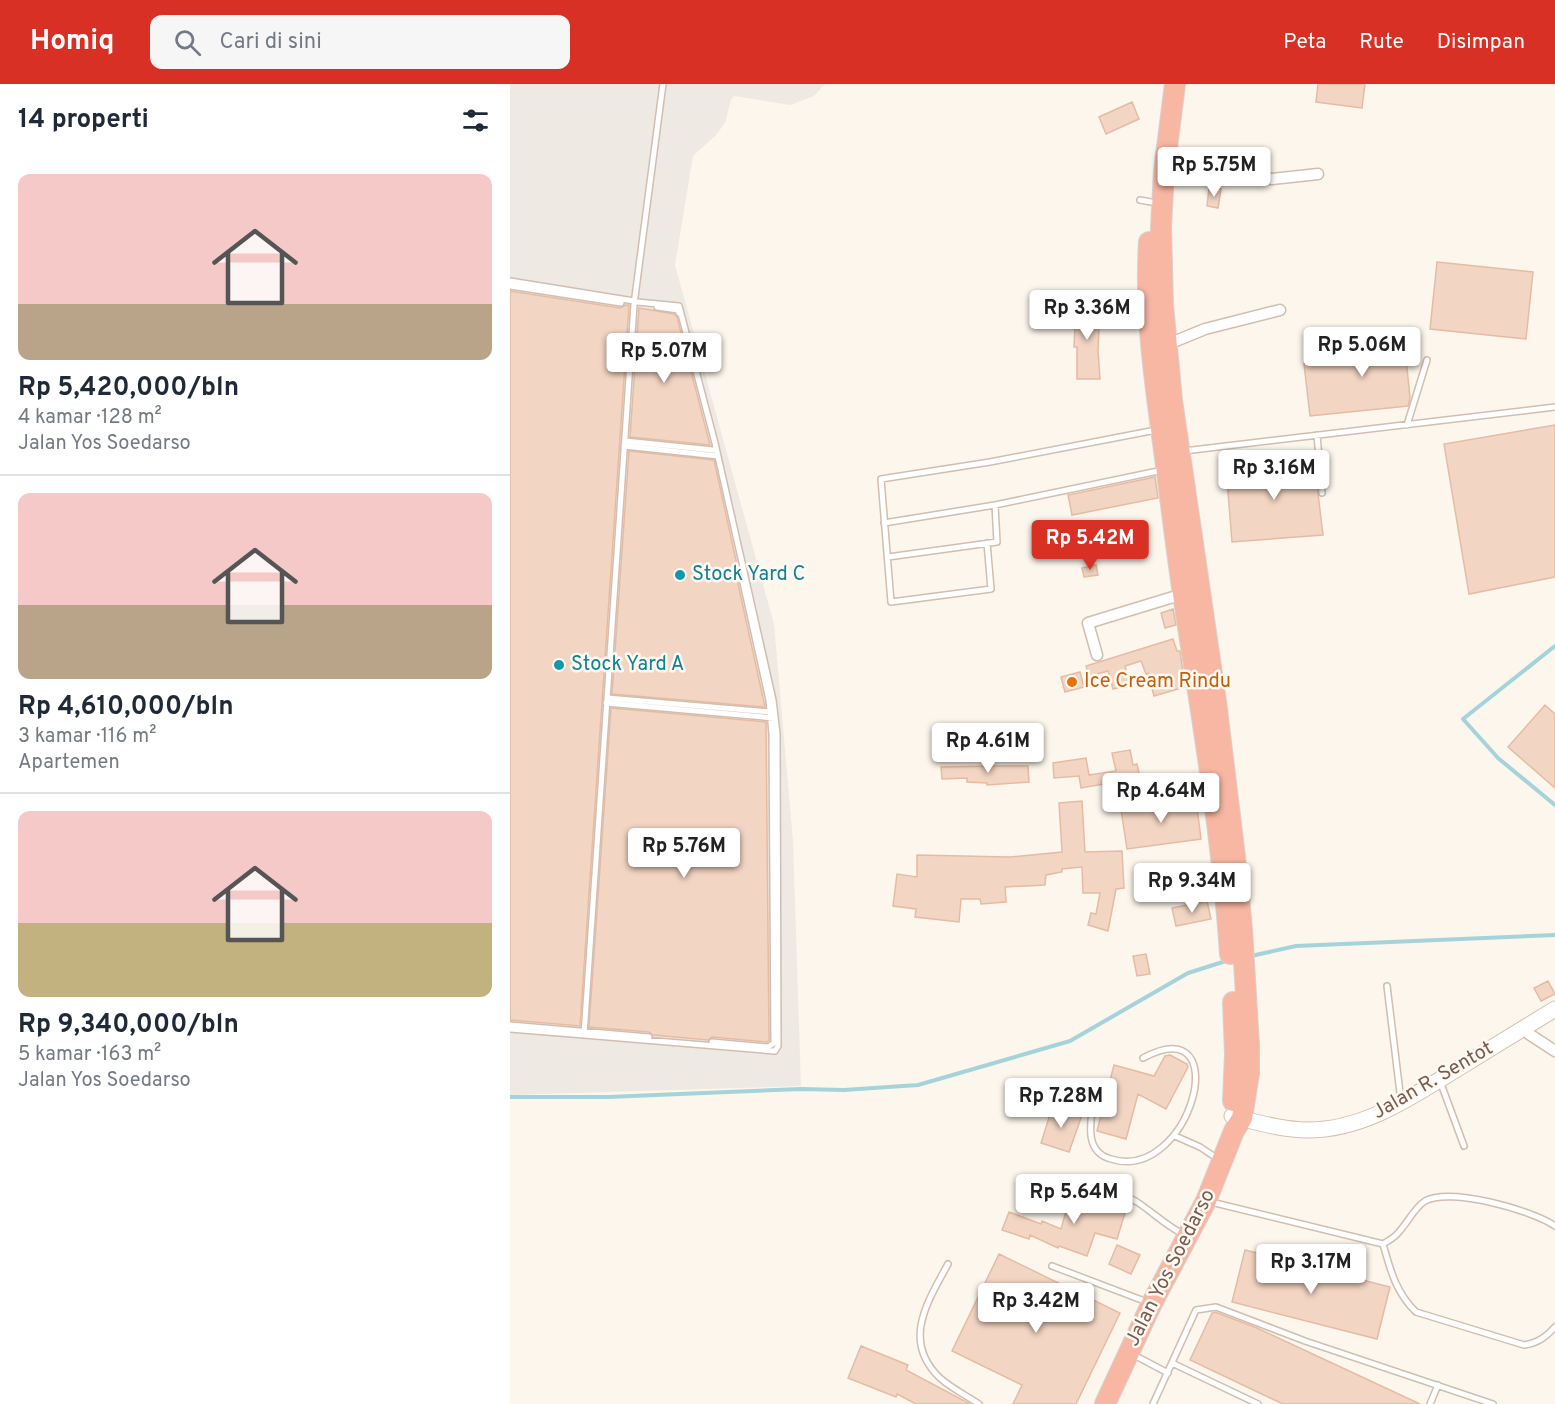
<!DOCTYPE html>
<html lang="id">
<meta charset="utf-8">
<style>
:root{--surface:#fff;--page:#f6f6f7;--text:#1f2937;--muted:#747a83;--line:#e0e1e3;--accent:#d93025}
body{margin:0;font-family:Overpass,sans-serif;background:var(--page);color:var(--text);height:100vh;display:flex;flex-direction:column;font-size:22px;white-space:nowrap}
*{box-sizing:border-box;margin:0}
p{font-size:20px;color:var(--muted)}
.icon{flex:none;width:33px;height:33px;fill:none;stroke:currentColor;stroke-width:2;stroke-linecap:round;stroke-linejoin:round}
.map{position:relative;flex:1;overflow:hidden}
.details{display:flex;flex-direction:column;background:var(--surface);width:510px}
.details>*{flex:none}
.price{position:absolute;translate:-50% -51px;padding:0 14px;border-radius:6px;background:#fff;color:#222;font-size:20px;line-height:39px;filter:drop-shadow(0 2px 3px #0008)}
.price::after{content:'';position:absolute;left:50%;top:36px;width:18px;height:14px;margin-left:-9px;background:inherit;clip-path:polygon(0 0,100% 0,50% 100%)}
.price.current{background:var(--accent);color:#fff}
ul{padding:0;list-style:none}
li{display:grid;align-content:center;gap:12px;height:318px;padding:0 18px}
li+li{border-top:2px solid var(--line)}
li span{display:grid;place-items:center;height:186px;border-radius:12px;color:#555}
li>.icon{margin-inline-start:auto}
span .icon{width:108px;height:108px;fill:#fffc;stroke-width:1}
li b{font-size:26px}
h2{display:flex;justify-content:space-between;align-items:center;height:72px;padding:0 18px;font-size:26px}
header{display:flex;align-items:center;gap:36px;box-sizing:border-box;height:84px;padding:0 30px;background:var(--accent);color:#fff}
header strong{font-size:28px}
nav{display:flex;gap:33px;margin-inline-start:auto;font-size:21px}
.search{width:420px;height:54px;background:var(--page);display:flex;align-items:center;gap:15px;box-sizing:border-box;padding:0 21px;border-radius:12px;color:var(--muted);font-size:22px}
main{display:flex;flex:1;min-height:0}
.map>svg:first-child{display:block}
.industrial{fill:#efe9e4}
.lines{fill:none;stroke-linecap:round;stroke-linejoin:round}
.stream{stroke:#a5d3da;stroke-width:4}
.building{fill:#f3d5c3;stroke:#e6bba3;stroke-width:1.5}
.lane-casing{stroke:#d1beb0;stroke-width:8}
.street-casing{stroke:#d1beb0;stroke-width:13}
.secondary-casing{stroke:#d6c0b0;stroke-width:17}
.highway-casing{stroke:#dad1cd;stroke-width:22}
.lane{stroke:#fff;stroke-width:5}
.street{stroke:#fff;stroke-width:10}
.secondary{stroke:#fff;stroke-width:15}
.highway{stroke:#f7b7a3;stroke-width:20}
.culture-dot{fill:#0f9aa8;stroke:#fffaf3;stroke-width:2}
.food-dot{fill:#e8710a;stroke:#fffaf3;stroke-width:2}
.labels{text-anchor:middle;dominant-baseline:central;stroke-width:5;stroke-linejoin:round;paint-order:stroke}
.culture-label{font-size:20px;fill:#0d838f;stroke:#fffaf3;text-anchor:start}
.food-label{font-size:20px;fill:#c56008;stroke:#fffaf3;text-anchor:start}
.street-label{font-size:20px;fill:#7a5c4d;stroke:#fffaf3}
</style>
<header>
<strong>Homiq</strong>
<div class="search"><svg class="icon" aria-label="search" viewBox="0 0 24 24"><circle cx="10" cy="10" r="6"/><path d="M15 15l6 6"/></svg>Cari di sini</div>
<nav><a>Peta</a><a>Rute</a><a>Disimpan</a></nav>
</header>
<main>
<section class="details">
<h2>14 properti<svg class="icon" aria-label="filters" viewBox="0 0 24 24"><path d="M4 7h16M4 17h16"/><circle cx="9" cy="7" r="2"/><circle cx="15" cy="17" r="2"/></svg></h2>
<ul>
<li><span style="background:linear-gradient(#f6c9c9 70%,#b9a48a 0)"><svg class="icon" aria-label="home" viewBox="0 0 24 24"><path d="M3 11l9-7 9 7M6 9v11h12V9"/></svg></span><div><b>Rp 5,420,000/bln</b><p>4 kamar · 128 m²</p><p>Jalan Yos Soedarso</p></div></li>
<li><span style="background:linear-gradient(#f6c9c9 60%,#b9a48a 0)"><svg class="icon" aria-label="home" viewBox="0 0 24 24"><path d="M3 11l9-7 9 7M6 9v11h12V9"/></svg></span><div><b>Rp 4,610,000/bln</b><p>3 kamar · 116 m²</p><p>Apartemen</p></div></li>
<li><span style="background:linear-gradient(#f6c9c9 60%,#c2b280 0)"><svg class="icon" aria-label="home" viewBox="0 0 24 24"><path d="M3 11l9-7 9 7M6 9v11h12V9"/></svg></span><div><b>Rp 9,340,000/bln</b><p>5 kamar · 163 m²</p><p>Jalan Yos Soedarso</p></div></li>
</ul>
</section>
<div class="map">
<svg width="1045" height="1320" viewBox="0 0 1045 1320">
<rect width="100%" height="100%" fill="#fdf6ec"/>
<path class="industrial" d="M0,0H315L304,12L280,21L224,12L221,16L215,39L206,51L183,72L165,181L264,540L283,757L291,1002L0,1011Z"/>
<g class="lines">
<path class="stream" d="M1045,562L953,635L988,674L1045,721
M741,872L786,862L1045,851
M0,1013H98L291,1005L334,1006L408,1001L560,957L678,889L719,876"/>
</g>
<path class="building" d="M808,0H855L852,24L806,18Z
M622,18L629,35L596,50L589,33Z
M699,104L711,105L708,124L697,122Z
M927,178L1023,188L1016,255L920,245Z
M0,207L110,224L116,221H119L70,942L0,936Z
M566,220L590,221L588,267L590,295H567V263H564Z
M129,224L164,230L167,233L200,361L120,353Z
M893,244L900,314L898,322L800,332L794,280L856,273L854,248Z
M1045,341V493L959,510L934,360Z
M119,367L204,376L229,490L227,495L255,623L102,610Z
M804,376L813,451L722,458L716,383Z
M645,393L648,414L562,431L558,411Z
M586,481L588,491L574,493L572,484Z
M663,525L666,541L655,544L651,529Z
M663,555L667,567H670L675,603L644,612L638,589L636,590L631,577L615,582L620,601L603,605L598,587L579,592L576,582Z
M570,588L574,603L555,608L551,593Z
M1035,621L1045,630V704L998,663Z
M101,624L256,638L259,956L257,958L202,953L198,956L143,951L139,948L79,943Z
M620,666L623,681L627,680L630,694L571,704L569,692L544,694L543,679L576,674L579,691L606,687L602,669Z
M488,682H518L519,698L477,701V699L457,698V694L432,695L431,683Z
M686,716L691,755L617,765L611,726Z
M572,717L575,768L612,767L614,804L606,805L598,847L578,841L581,829L586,830L590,809H573L572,783L552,785V788L536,791L535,801L495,803L496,818L471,820L470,815H451L449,838L405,833L406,825L383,822L387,790L407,793V771L500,773L552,768L549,719Z
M657,787L658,801L643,803L642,789Z
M697,817L701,835L666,842L662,824Z
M636,870L640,890L627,892L623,872Z
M1038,897L1045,910L1031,917L1024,904Z
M660,971L677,980L678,983L656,1025L628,1010L616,1055L587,1047L604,981L644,992L655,972Z
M543,1021L572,1031L559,1068L531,1059Z
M588,1108L618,1119L607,1155L585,1149L577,1172L549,1162L548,1164L520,1151L519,1155L492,1146L499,1128L531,1140L532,1137L551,1145L558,1120L583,1128Z
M607,1161L630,1171L621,1190L599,1180Z
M735,1166L880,1203L867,1255L722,1218Z
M489,1170L610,1229L566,1320H503L512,1301L442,1267Z
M705,1228L747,1244L910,1320H773L680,1276L702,1229Z
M351,1262L398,1281L396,1286L460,1320H406L387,1310L386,1313L338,1294Z"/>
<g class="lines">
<defs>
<path id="lane" d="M630,116L641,118
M0,197L124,217L127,218L169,222L205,359L263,616L267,650L268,962L265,967L74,951L124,221L126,205L153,0
M0,202L111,219
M147,223L168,226L169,229
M897,341L917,276
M807,351L812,409
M115,357L203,366
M114,362L208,372
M674,367L1045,323
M374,439L485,421L653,386
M477,459L481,505L381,518L371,395L480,378L646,346
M378,473L487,458L485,421
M97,614L260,628
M96,619L264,634
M877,902L891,1017
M0,941L139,953
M0,945L74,951
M202,958L258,963L264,959L262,650L259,616L232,494
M930,997L954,1062
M583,1020C580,1041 575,1068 601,1075C680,1100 728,924 633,974
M665,1052L690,1063L708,1075
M551,1097C577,1101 604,1104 627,1118C644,1129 655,1141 673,1150
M701,1118L873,1160C878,1157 884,1154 888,1149C897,1140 904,1124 915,1117C940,1103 1022,1126 1045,1142
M873,1160C880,1185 886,1209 906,1228L1014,1261C1028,1259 1036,1253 1045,1243
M438,1180C418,1217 391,1257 430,1294C441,1304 457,1312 469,1320
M542,1182L637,1218
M622,1270L658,1289
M662,1279L748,1320
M643,1320L686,1226L706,1223L795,1257L983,1320
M920,1320L928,1301"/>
<path id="street" d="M654,87L762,95L808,90
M656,261L695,245L770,226
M587,571L578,539L673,510
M1015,943L1019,950L1045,967"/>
<path id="secondary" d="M722,1032C746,1038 773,1046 798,1046C856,1046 904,1011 952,982C983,963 1014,944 1045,925"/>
<path id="highway" d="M639,158C634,236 647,312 657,389C662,429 667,470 673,510C691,630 712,749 720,870
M723,918L725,970L723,1017
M595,1320L642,1219L696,1117L724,1047L732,1034L739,989V961L732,845L725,773L706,617L662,316L653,221L651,143L654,87L665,0"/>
</defs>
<use href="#lane" class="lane-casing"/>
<use href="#street" class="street-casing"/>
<use href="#secondary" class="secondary-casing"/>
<use href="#highway" class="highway-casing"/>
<use href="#lane" class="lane"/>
<use href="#street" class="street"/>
<use href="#secondary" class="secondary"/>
<use href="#highway" class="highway"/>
</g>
<g class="culture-dot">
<circle cx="170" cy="491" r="6"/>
<circle cx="49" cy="581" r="6"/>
</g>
<circle class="food-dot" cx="562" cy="598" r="6"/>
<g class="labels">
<g class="culture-label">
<text x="182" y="491">Stock Yard C</text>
<text x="61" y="581">Stock Yard A</text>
</g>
<g class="food-label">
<text x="574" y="598">Ice Cream Rindu</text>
</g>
<g class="street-label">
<text transform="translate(923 997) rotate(-30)">Jalan R. Sentot</text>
<text transform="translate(661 1184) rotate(-63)">Jalan Yos Soedarso</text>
</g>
</g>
</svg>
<b class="price" style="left:704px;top:114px">Rp 5.75M</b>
<b class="price" style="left:577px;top:257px">Rp 3.36M</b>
<b class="price" style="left:852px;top:294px">Rp 5.06M</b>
<b class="price" style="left:154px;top:300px">Rp 5.07M</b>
<b class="price" style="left:764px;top:417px">Rp 3.16M</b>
<b class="price current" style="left:580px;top:487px">Rp 5.42M</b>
<b class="price" style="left:478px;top:690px">Rp 4.61M</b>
<b class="price" style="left:651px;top:740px">Rp 4.64M</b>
<b class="price" style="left:174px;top:795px">Rp 5.76M</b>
<b class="price" style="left:682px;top:830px">Rp 9.34M</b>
<b class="price" style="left:551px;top:1045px">Rp 7.28M</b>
<b class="price" style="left:564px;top:1141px">Rp 5.64M</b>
<b class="price" style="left:801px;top:1211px">Rp 3.17M</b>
<b class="price" style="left:526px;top:1250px">Rp 3.42M</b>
</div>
</main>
